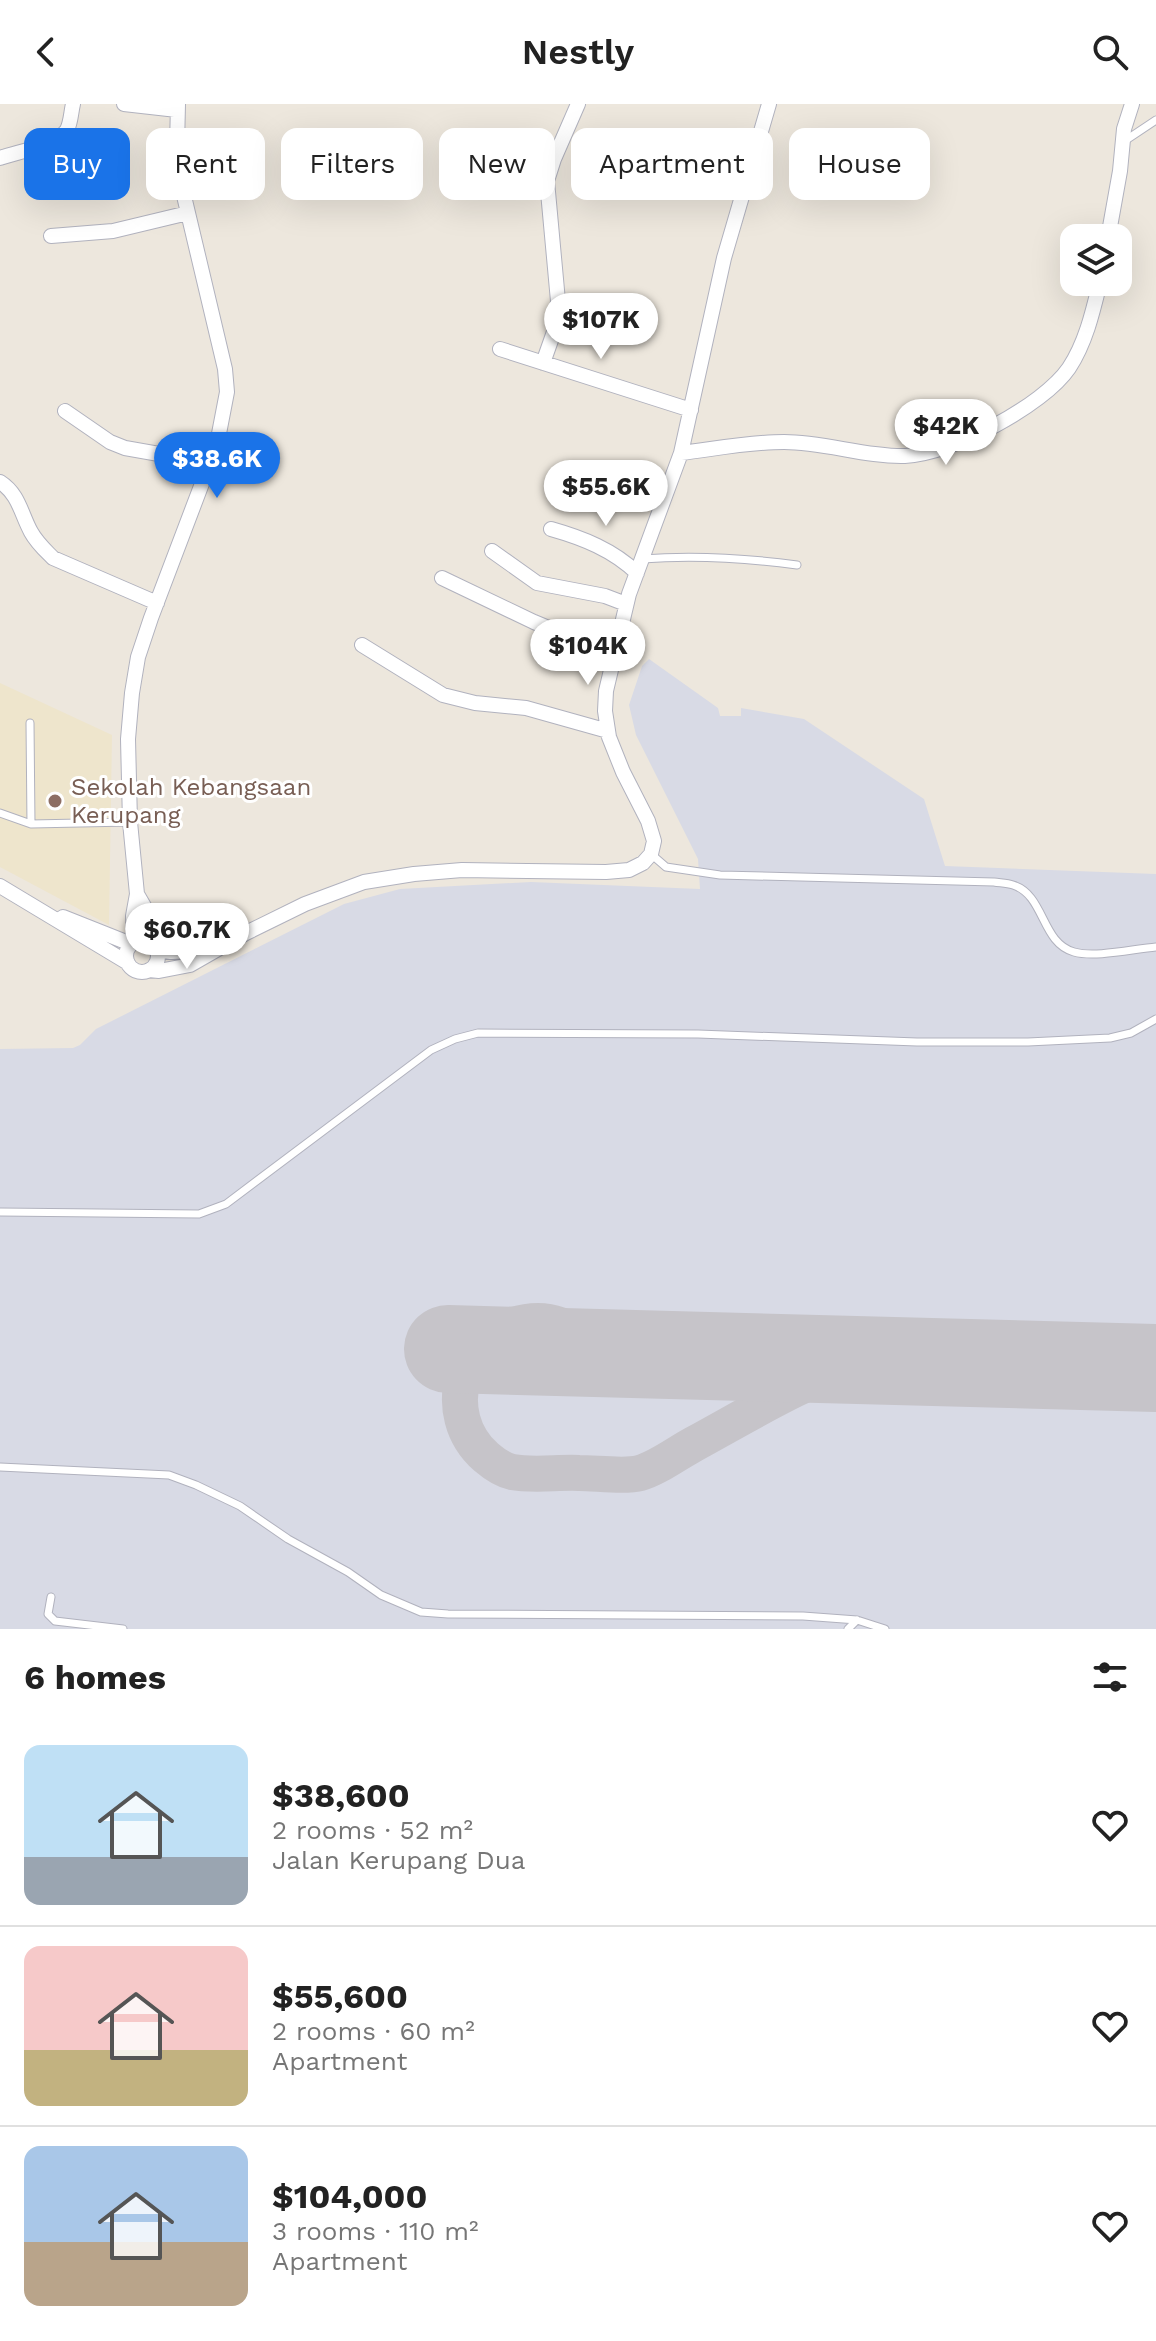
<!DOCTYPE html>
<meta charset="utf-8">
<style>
:root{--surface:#fff;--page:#f2f2f2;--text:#222;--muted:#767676;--line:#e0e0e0;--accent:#1a73e8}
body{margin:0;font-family:"Work Sans",sans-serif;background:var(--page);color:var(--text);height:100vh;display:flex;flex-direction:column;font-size:30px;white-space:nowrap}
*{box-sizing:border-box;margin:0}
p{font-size:26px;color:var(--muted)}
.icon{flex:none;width:44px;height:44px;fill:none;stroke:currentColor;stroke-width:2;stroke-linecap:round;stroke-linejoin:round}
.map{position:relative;height:1525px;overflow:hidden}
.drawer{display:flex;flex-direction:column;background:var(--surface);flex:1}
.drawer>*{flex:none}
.banner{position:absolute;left:24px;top:24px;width:1108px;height:72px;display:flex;gap:16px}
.controls{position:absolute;left:1060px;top:120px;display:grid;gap:16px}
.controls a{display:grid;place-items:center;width:72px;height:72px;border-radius:16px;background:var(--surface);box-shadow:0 8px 32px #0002;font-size:40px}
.price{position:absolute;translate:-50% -68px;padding:0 18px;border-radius:28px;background:#fff;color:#222;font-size:26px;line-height:52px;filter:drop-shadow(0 2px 4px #0008)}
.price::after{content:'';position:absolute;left:50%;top:48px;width:24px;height:18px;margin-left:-12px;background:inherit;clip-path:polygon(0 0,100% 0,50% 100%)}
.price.active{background:var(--accent);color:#fff}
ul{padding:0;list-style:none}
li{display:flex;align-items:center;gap:24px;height:200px;padding:0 24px}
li+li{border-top:2px solid var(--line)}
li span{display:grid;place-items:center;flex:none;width:224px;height:160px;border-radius:16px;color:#555}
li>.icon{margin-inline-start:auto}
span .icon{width:96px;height:96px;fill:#fffc;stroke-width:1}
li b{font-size:34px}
h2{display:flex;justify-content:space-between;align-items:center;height:96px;padding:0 24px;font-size:34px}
.tag{padding:0 28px;border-radius:16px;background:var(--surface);box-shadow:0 8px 32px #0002;font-size:28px;line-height:72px}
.tag.active{background:var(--accent);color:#fff}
header{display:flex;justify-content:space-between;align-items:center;height:104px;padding:0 24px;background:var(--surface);font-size:36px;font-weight:600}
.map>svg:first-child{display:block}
.education{fill:#eee5cc}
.airport{fill:#d8dae5}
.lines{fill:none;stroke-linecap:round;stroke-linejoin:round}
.taxiway{stroke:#c6c4c9;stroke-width:36}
.runway{stroke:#c6c4c9;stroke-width:88}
.lane-casing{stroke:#b1b2be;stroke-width:9}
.street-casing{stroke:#b1b2be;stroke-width:16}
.lane{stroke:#fff;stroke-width:7}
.street{stroke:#fff;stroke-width:14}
.education-dot{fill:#8d6e63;stroke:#fff;stroke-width:3}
.labels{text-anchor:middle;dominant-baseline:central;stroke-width:6;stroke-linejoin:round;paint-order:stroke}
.education-label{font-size:24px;fill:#785e54;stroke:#fff;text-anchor:start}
</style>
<header><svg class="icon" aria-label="back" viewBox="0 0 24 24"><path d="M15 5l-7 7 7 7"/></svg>Nestly<svg class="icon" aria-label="search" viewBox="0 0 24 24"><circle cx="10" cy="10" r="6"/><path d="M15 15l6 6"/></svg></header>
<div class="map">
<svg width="1156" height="1525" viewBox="0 0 1156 1525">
<rect width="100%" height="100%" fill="#ede7dd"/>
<path class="education" d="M0,579L112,631L109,821L0,763Z"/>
<path class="airport" d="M649,555L718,604L720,612H741V604L804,615L924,695L945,762L1156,770V1525H0V945L73,944L80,941L96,925L344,800L400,785L531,778L700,785L698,755L636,631L629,601L642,562Z"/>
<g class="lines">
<path class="taxiway" d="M633,1249C628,1249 621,1250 615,1249C582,1245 572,1211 526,1218C461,1228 437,1310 486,1353C493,1359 503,1366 512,1368C533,1372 558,1368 579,1369C596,1369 625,1373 640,1369C656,1365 679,1348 694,1340C751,1309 807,1274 869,1256"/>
<path class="runway" d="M448,1245L1156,1264"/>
<defs>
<path id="lane" d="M1123,38L1156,16
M642,455C694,451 745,454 797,461
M0,709L31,720L30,619
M31,720L130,718
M651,750L666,763L720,771L994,778C1000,779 1007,779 1013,781C1045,791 1041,839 1074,848C1095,854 1133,845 1156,843
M0,1108L199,1110L226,1100L431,946L455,935L478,929L698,930L917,938H1028L1110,934L1131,929L1156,915
M0,1363L169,1371L196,1381L240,1402L288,1435L348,1468L381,1491L421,1508L448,1510L803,1512L857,1516L885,1525
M51,1493L48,1510L55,1517L123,1525
M848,1525L857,1516"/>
<path id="street" d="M124,0L177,6
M0,54C17,48 57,41 67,26C71,18 71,8 73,0
M51,132L113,127L188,109
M1108,134L1120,67L1124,25L1132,0
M500,245L691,306
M543,259L555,225L558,197L547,77L554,55L578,0
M65,307L110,338L125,344L176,353L207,369
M681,349C714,345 750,338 784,338C825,338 865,353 905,352C952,350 1043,302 1069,264C1086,238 1093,207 1100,178
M0,378C19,390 21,410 31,428C37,439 45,446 53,454L157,499
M551,425C583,434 613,446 637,469
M492,447L537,479L605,492L626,500
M442,474L534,518L613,551
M362,541L443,591L475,599L526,604L608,627
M0,782L128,859
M137,790L148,809L152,839
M63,813L131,840
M126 852a16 16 0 1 1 32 0a16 16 0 1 1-32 0Z
M134,838L133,812L137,790L130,718L128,635L132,589L138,553L151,514L217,340L227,288L225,265L184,92L177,42L178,0
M156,846L171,848L211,846
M149,866L159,867L190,861L246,829L305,800L364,778L414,770L462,766L606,768L629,766L643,759L651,750L654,737L648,717L623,668L609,633L605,607L606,587L629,490L681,349L724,154L769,0"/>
</defs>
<use href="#lane" class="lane-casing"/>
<use href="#street" class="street-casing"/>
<use href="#lane" class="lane"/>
<use href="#street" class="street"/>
</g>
<circle class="education-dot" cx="55" cy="697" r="8"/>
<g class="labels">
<g class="education-label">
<text x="71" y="683">Sekolah Kebangsaan<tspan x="71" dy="28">Kerupang</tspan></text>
</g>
</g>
</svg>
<div class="controls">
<a><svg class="icon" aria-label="layers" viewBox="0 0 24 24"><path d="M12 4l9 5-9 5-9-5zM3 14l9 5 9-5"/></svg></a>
</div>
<b class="price" style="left:601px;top:257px">$107K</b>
<b class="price" style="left:946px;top:363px">$42K</b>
<b class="price active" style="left:217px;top:396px">$38.6K</b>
<b class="price" style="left:606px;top:424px">$55.6K</b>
<b class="price" style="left:588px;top:583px">$104K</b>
<b class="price" style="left:187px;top:867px">$60.7K</b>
<div class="banner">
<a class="tag active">Buy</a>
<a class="tag">Rent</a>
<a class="tag">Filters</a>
<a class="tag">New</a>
<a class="tag">Apartment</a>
<a class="tag">House</a>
</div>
</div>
<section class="drawer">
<h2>6 homes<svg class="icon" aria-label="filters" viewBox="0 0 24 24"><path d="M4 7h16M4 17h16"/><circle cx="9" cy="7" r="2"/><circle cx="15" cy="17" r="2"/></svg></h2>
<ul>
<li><span style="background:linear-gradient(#bfe0f5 70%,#9aa5b1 0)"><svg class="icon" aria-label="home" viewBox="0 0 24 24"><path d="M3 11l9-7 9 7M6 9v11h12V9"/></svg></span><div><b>$38,600</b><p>2 rooms · 52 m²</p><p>Jalan Kerupang Dua</p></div><svg class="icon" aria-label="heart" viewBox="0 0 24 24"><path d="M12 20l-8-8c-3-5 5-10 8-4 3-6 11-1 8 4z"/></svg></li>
<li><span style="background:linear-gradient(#f6c9c9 65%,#c2b280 0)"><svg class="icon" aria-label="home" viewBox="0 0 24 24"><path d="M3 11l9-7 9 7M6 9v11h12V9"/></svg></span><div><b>$55,600</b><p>2 rooms · 60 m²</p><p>Apartment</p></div><svg class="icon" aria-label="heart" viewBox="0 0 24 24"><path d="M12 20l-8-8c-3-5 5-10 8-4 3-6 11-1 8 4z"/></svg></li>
<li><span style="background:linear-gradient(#a9c7e8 60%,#b9a48a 0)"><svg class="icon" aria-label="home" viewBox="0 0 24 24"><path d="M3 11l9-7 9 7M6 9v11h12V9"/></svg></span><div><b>$104,000</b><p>3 rooms · 110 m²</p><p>Apartment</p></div><svg class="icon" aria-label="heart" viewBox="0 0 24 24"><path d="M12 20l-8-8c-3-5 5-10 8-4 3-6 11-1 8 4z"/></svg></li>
</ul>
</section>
